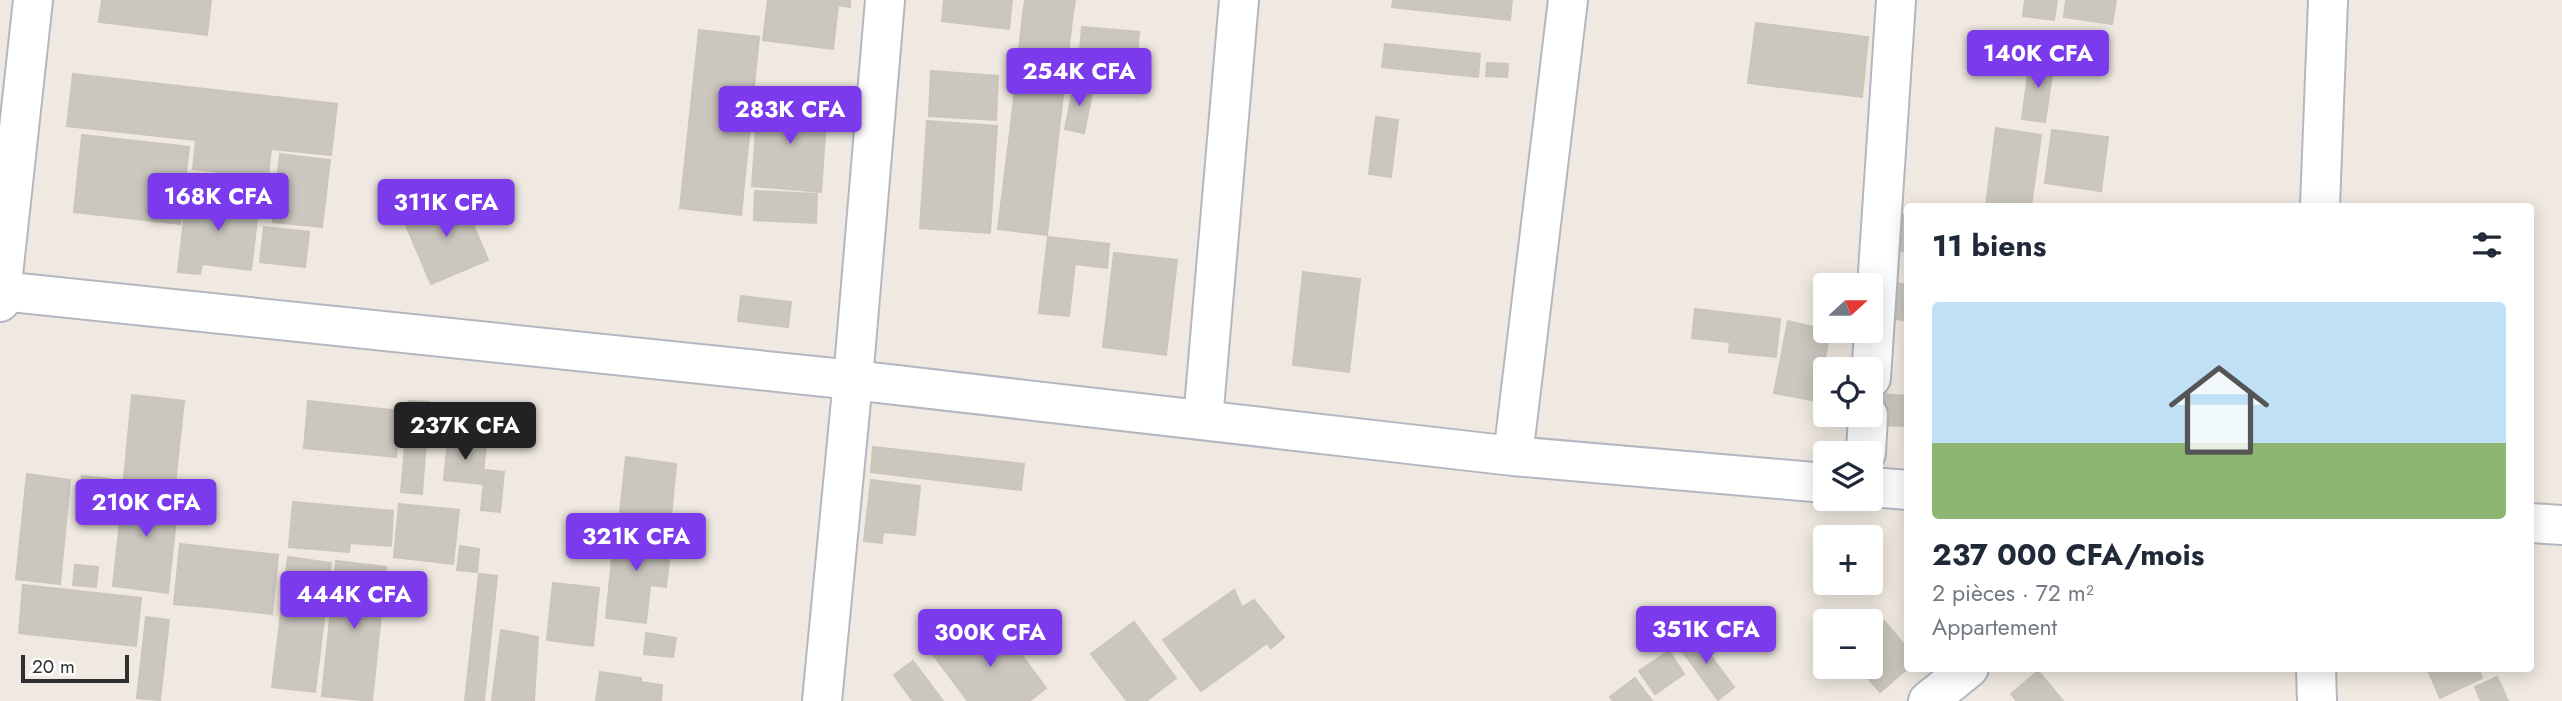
<!DOCTYPE html>
<html lang="fr">
<meta charset="utf-8">
<style>
:root{--surface:#fff;--page:#f2f2f3;--text:#1f2937;--muted:#747a83;--line:#e0e1e3;--accent:#7c3aed}
body{margin:0;font-family:Jost,sans-serif;background:var(--page);color:var(--text);height:100vh;display:flex;flex-direction:column;font-size:26px;white-space:nowrap}
*{box-sizing:border-box;margin:0}
p{font-size:23px;color:var(--muted)}
.icon{flex:none;width:38px;height:38px;fill:none;stroke:currentColor;stroke-width:2;stroke-linecap:round;stroke-linejoin:round}
.map{position:relative;flex:1;overflow:hidden}
.drawer{position:absolute;left:1904px;top:203px;width:630px;height:469px;display:flex;flex-direction:column;background:var(--surface);border-radius:7px;box-shadow:0 4px 18px #0003}
.drawer>*{flex:none}
.needle{width:46px;rotate:69deg}
.controls{position:absolute;left:1813px;top:273px;display:grid;gap:14px}
.controls a{display:grid;place-items:center;width:70px;height:70px;border-radius:7px;background:var(--surface);box-shadow:0 4px 18px #0003;font-size:35px}
.scale{position:absolute;left:21px;bottom:18px;width:108px;box-sizing:border-box;padding-left:7px;border:4px solid #2e2e2e;border-top:0;font-size:19px;line-height:24px;white-space:nowrap;color:#2e2e2e;-webkit-text-stroke:5px #fff;paint-order:stroke}
.price{position:absolute;translate:-50% -60px;padding:0 16px;border-radius:7px;background:var(--accent);color:#fff;font-size:23px;line-height:46px;filter:drop-shadow(0 2px 4px #0008)}
.price::after{content:'';position:absolute;left:50%;top:42px;width:21px;height:16px;margin-left:-10px;background:inherit;clip-path:polygon(0 0,100% 0,50% 100%)}
.price.on{background:#222;color:#fff}
ul{padding:0;list-style:none}
li{display:grid;align-content:center;gap:14px;height:371px;padding:0 28px}
li+li{border-top:2px solid var(--line)}
li span{display:grid;place-items:center;height:217px;border-radius:7px;color:#555}
li>.icon{margin-inline-start:auto}
span .icon{width:126px;height:126px;fill:#fffc;stroke-width:1}
li b{font-size:30px}
h2{display:flex;justify-content:space-between;align-items:center;height:84px;padding:0 28px;font-size:30px}
.map>svg:first-child{display:block}
.building{fill:#cbc7bf;stroke:#cbc5ba;stroke-width:2}
.lines{fill:none;stroke-linecap:round;stroke-linejoin:round}
.minor-casing{stroke:#b4b7c1;stroke-width:42}
.minor{stroke:#fff;stroke-width:38}
</style>
<div class="map">
<svg width="2562" height="701" viewBox="0 0 2562 701">
<rect width="100%" height="100%" fill="#efe9e1"/>
<path class="building" d="M102,0H211L207,35L99,22Z
M768,0H850V7L838,5L833,49L763,40Z
M944,0H1012L1009,29L942,21Z
M1025,0H1075L1072,20L1023,14Z
M1393,0H1512L1510,20L1392,7Z
M2025,0H2057L2054,20L2023,16Z
M2066,0H2116L2112,24L2064,17Z
M1023,14L1072,20L1059,129L1011,124Z
M1756,23L1868,37L1862,97L1748,83Z
M1082,27L1139,32L1135,80L1078,75Z
M699,30L759,37L741,215L680,208Z
M1385,44L1480,54L1478,77L1382,67Z
M2030,58L2054,61L2045,122L2022,119Z
M1487,63L1508,64L1507,77L1486,76Z
M931,71L998,76L996,120L929,116Z
M73,74L337,104L331,155L271,149L268,177L193,169L196,140L67,126Z
M1074,84L1093,88L1084,133L1065,129Z
M758,100L827,106L821,192L752,186Z
M1376,117L1398,120L1391,177L1369,174Z
M927,121L997,126L990,233L920,228Z
M1011,124L1059,129L1047,235L998,229Z
M1996,128L2041,135L2031,206H1986Z
M2052,130L2108,137L2101,191L2045,183Z
M82,135L189,147L180,224L74,212Z
M280,154L330,160L322,227L273,222Z
M755,191L817,194L816,223L754,220Z
M460,193L488,260L431,284L403,218Z
M187,194L259,202L251,270L202,264L200,274L178,272Z
M1903,215H1908V252L1900,251Z
M264,227L309,232L305,267L260,262Z
M1048,237L1109,244L1107,268L1075,264L1069,316L1039,313Z
M1114,253L1177,260L1166,355L1103,347Z
M1303,272L1360,279L1349,372L1293,365Z
M1896,283L1908,285V321L1891,318Z
M741,296L791,302L788,327L738,321Z
M1695,309L1780,319L1776,357L1729,352L1730,342L1692,338Z
M1788,321L1830,331L1817,401L1774,393Z
M1880,394L1908,396V426L1878,425Z
M132,395L184,401L175,484L124,478Z
M308,401L400,411L396,457L304,448Z
M409,401L429,402L422,494L401,492Z
M449,404L510,411L507,442L445,435Z
M448,439L486,443L482,484L444,480Z
M873,447L1024,464L1021,490L871,472Z
M626,457L676,464L670,528L619,522Z
M485,470L504,472L500,512L481,510Z
M27,474L70,480L60,584L16,579Z
M82,476L110,479L109,494L81,491Z
M871,480L920,486L915,535L883,532L882,543L864,541Z
M124,485L179,491L168,593L113,586Z
M293,502L393,511L391,546L350,543L349,552L289,547Z
M399,504L459,510L453,564L394,557Z
M615,529L672,535L666,587L650,585L646,623L606,618Z
M180,544L225,549L219,608L174,604Z
M460,546L479,549L477,572L457,570Z
M225,549L278,555L272,614L219,608Z
M288,557L331,563L315,692L272,687Z
M336,561L386,567L372,701L322,696Z
M75,565L98,567L96,587L73,585Z
M479,574L497,576L484,701H465Z
M553,583L599,588L593,646L547,640Z
M23,585L141,598L136,646L19,633Z
M1234,590L1242,607L1254,600L1284,637L1271,648L1267,643L1201,691L1163,640Z
M146,617L169,620L160,700L137,698Z
M1884,621L1908,649V668L1880,692L1858,667H1871V632Z
M1134,622L1176,678L1146,701H1127L1091,654Z
M998,624L1046,688L1029,701H968L934,656L967,632L974,642Z
M501,630L538,637L534,701H492Z
M1693,632L1734,687L1718,700L1677,644Z
M646,633L676,638L673,657L644,654Z
M1669,651L1684,674L1655,694L1639,671Z
M913,661L943,701H913L894,675Z
M2427,668H2478L2482,678L2440,698Z
M2038,671L2063,701H2017L2011,694Z
M600,672L641,678V682L662,685L661,701H596Z
M2497,677L2508,701H2481L2475,687Z
M1635,678L1652,701H1613L1610,697Z"/>
<g class="lines">
<defs>
<path id="minor" d="M2320,206L2328,0
M0,291L853,380L1513,456L1825,483
M0,302L33,0
M1871,378L1896,0
M1203,420L1239,0
M1866,453L1868,415
M1513,456L1568,0
M1871,487L1908,490
M2530,523L2562,525
M2316,668L2317,701
M822,701L853,380L885,0
M1928,701L1969,668"/>
</defs>
<use href="#minor" class="minor-casing"/>
<use href="#minor" class="minor"/>
</g>
</svg>
<div class="controls">
<a><svg class="needle" viewBox="-14 -14 28 28"><path d="M0-13l5 13h-10z" fill="#e53935"/><path d="M0 13l5-13h-10z" fill="#747a83"/></svg></a>
<a><svg class="icon" aria-label="locate" viewBox="0 0 24 24"><circle cx="12" cy="12" r="6"/><path d="M12 2v4M12 18v4M2 12h4M18 12h4"/></svg></a>
<a><svg class="icon" aria-label="layers" viewBox="0 0 24 24"><path d="M12 4l9 5-9 5-9-5zM3 14l9 5 9-5"/></svg></a>
<a>+</a>
<a>−</a>
</div>
<div class="scale">20 m</div>
<b class="price" style="left:2038px;top:90px">140K CFA</b>
<b class="price" style="left:1079px;top:108px">254K CFA</b>
<b class="price" style="left:790px;top:146px">283K CFA</b>
<b class="price" style="left:218px;top:233px">168K CFA</b>
<b class="price" style="left:446px;top:239px">311K CFA</b>
<b class="price on" style="left:465px;top:462px">237K CFA</b>
<b class="price" style="left:146px;top:539px">210K CFA</b>
<b class="price" style="left:636px;top:573px">321K CFA</b>
<b class="price" style="left:354px;top:631px">444K CFA</b>
<b class="price" style="left:1706px;top:666px">351K CFA</b>
<b class="price" style="left:990px;top:669px">300K CFA</b>
<section class="drawer">
<h2>11 biens<svg class="icon" aria-label="filters" viewBox="0 0 24 24"><path d="M4 7h16M4 17h16"/><circle cx="9" cy="7" r="2"/><circle cx="15" cy="17" r="2"/></svg></h2>
<ul>
<li><span style="background:linear-gradient(#bfe0f5 65%,#8fb573 0)"><svg class="icon" aria-label="home" viewBox="0 0 24 24"><path d="M3 11l9-7 9 7M6 9v11h12V9"/></svg></span><div><b>237 000 CFA/mois</b><p>2 pièces · 72 m²</p><p>Appartement</p></div></li>
</ul>
</section>
</div>
